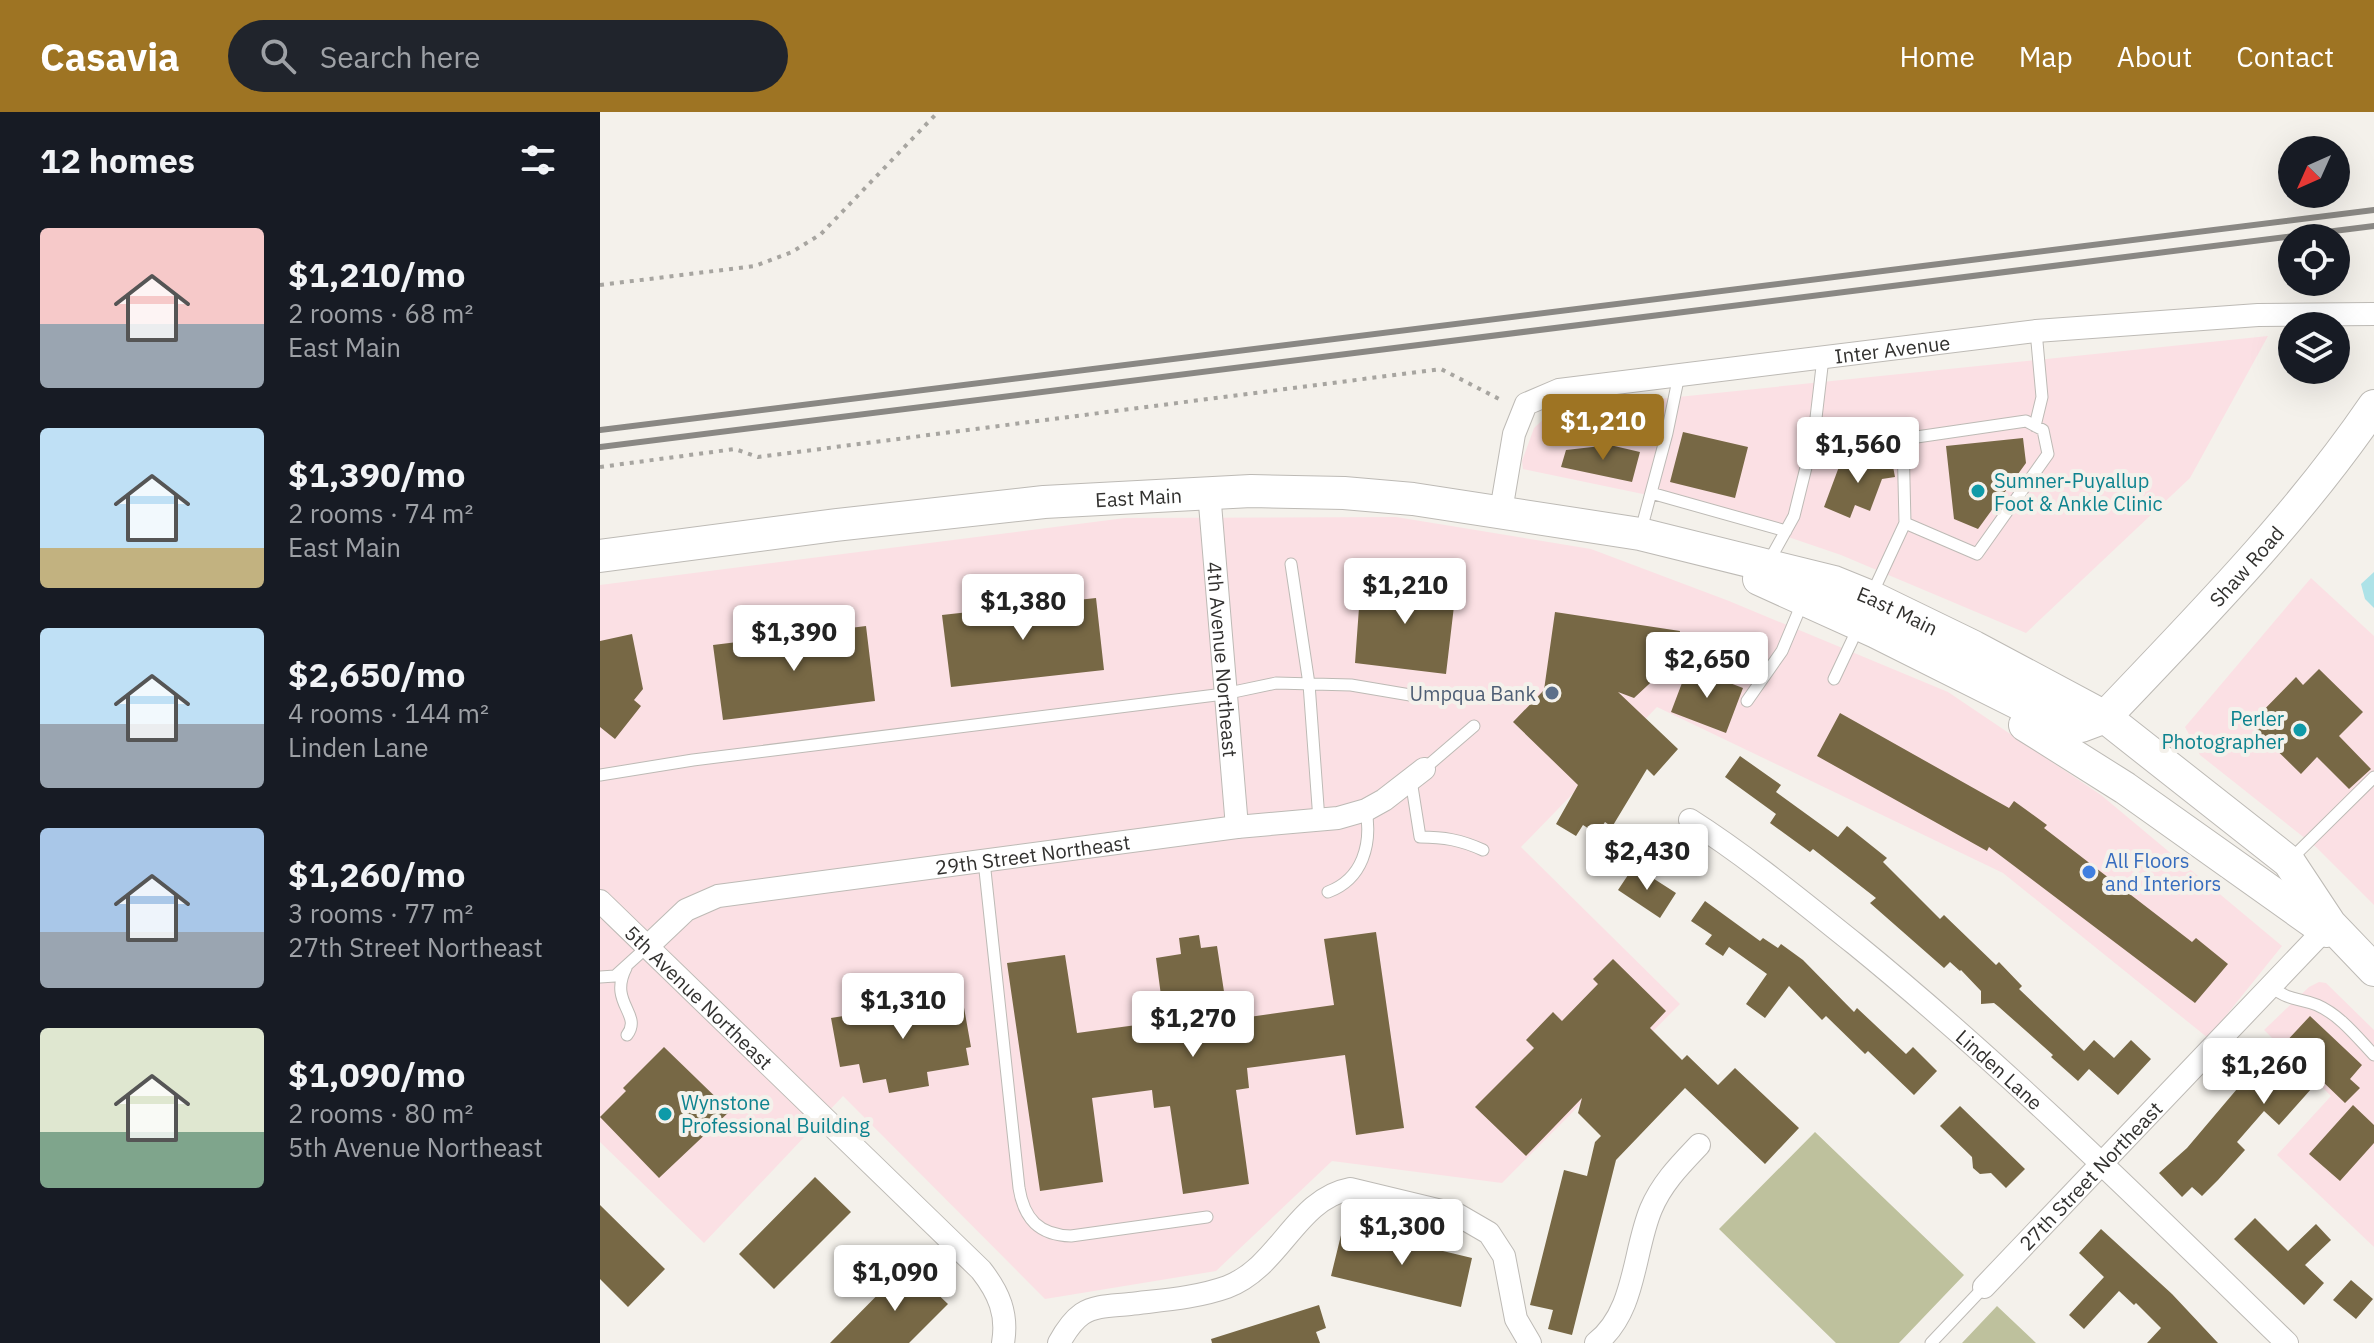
<!DOCTYPE html>
<meta charset="utf-8">
<style>
:root{--surface:#171b24;--page:#20242c;--text:#f1f3f6;--muted:#9ea1a6;--accent:#9e7423}
body{margin:0;font-family:"IBM Plex Sans",sans-serif;background:var(--page);color:var(--text);height:100vh;display:flex;flex-direction:column;font-size:30px;white-space:nowrap}
*{box-sizing:border-box;margin:0}
p{font-size:26px;color:var(--muted)}
.icon{flex:none;width:44px;height:44px;fill:none;stroke:currentColor;stroke-width:2;stroke-linecap:round;stroke-linejoin:round}
.map{position:relative;flex:1;overflow:hidden}
.panel{display:flex;flex-direction:column;background:var(--surface);width:600px}
.panel>*{flex:none}
.needle{width:52px;rotate:225deg}
.buttons{position:absolute;left:1678px;top:24px;display:grid;gap:16px}
.buttons a{display:grid;place-items:center;width:72px;height:72px;border-radius:50%;background:var(--surface);box-shadow:0 8px 32px #0002;font-size:40px}
.price{position:absolute;translate:-50% -68px;padding:0 18px;border-radius:8px;background:#fff;color:#222;font-size:26px;line-height:52px;filter:drop-shadow(0 2px 4px #0008)}
.price::after{content:'';position:absolute;left:50%;top:48px;width:24px;height:18px;margin-left:-12px;background:inherit;clip-path:polygon(0 0,100% 0,50% 100%)}
.price.current{background:var(--accent);color:#fff}
ul{padding:0;list-style:none}
li{display:flex;align-items:center;gap:24px;height:200px;padding:0 40px}
li span{display:grid;place-items:center;flex:none;width:224px;height:160px;border-radius:8px;color:#555}
li>.icon{margin-inline-start:auto}
span .icon{width:96px;height:96px;fill:#fffc;stroke-width:1}
li b{font-size:34px}
h2{display:flex;justify-content:space-between;align-items:center;height:96px;padding:0 40px;font-size:34px}
header{display:flex;align-items:center;gap:48px;box-sizing:border-box;height:112px;padding:0 40px;background:var(--accent);color:#fff}
header strong{font-size:38px}
nav{display:flex;gap:44px;margin-inline-start:auto;font-size:28px}
.search{width:560px;height:72px;background:var(--page);display:flex;align-items:center;gap:20px;box-sizing:border-box;padding:0 28px;border-radius:44px;color:var(--muted);font-size:30px}
main{display:flex;flex:1;min-height:0}
.map>svg:first-child{display:block}
.commercial{fill:#fbe0e4}
.green{fill:#bec19d}
.water{fill:#ade2e7}
.building{fill:#776845}
.lines{fill:none;stroke-linecap:round;stroke-linejoin:round}
.lane-casing{stroke:#bdbab5;stroke-width:13}
.street-casing{stroke:#bdbab5;stroke-width:24}
.secondary-casing{stroke:#bdbab5;stroke-width:34}
.path{stroke:#a7a5a0;stroke-width:4;stroke-dasharray:4 6;stroke-linecap:butt}
.lane{stroke:#fff;stroke-width:11}
.street{stroke:#fff;stroke-width:22}
.secondary{stroke:#fff;stroke-width:32}
.rail{stroke:#8a8884;stroke-width:6}
.culture-dot{fill:#0f9aa8;stroke:#f4f1eb;stroke-width:3}
.service-dot{fill:#5c6f8a;stroke:#f4f1eb;stroke-width:3}
.shop-dot{fill:#3f7fe0;stroke:#f4f1eb;stroke-width:3}
.labels{text-anchor:middle;dominant-baseline:central;stroke-width:8;stroke-linejoin:round;paint-order:stroke}
.street-label{font-size:20px;fill:#32312f;stroke:#f4f1eb}
.culture-label{font-size:20px;fill:#0d838f;stroke:#f4f1eb;text-anchor:start}
.service-label{font-size:20px;fill:#4e5e75;stroke:#f4f1eb;text-anchor:end}
.shop-label{font-size:20px;fill:#366cbe;stroke:#f4f1eb;text-anchor:start}
</style>
<header>
<strong>Casavia</strong>
<div class="search"><svg class="icon" aria-label="search" viewBox="0 0 24 24"><circle cx="10" cy="10" r="6"/><path d="M15 15l6 6"/></svg>Search here</div>
<nav><a>Home</a><a>Map</a><a>About</a><a>Contact</a></nav>
</header>
<main>
<section class="panel">
<h2>12 homes<svg class="icon" aria-label="filters" viewBox="0 0 24 24"><path d="M4 7h16M4 17h16"/><circle cx="9" cy="7" r="2"/><circle cx="15" cy="17" r="2"/></svg></h2>
<ul>
<li><span style="background:linear-gradient(#f6c9c9 60%,#9aa5b1 0)"><svg class="icon" aria-label="home" viewBox="0 0 24 24"><path d="M3 11l9-7 9 7M6 9v11h12V9"/></svg></span><div><b>$1,210/mo</b><p>2 rooms · 68 m²</p><p>East Main</p></div></li>
<li><span style="background:linear-gradient(#bfe0f5 75%,#c2b280 0)"><svg class="icon" aria-label="home" viewBox="0 0 24 24"><path d="M3 11l9-7 9 7M6 9v11h12V9"/></svg></span><div><b>$1,390/mo</b><p>2 rooms · 74 m²</p><p>East Main</p></div></li>
<li><span style="background:linear-gradient(#bfe0f5 60%,#9aa5b1 0)"><svg class="icon" aria-label="home" viewBox="0 0 24 24"><path d="M3 11l9-7 9 7M6 9v11h12V9"/></svg></span><div><b>$2,650/mo</b><p>4 rooms · 144 m²</p><p>Linden Lane</p></div></li>
<li><span style="background:linear-gradient(#a9c7e8 65%,#9aa5b1 0)"><svg class="icon" aria-label="home" viewBox="0 0 24 24"><path d="M3 11l9-7 9 7M6 9v11h12V9"/></svg></span><div><b>$1,260/mo</b><p>3 rooms · 77 m²</p><p>27th Street Northeast</p></div></li>
<li><span style="background:linear-gradient(#dfe7d0 65%,#7fa58c 0)"><svg class="icon" aria-label="home" viewBox="0 0 24 24"><path d="M3 11l9-7 9 7M6 9v11h12V9"/></svg></span><div><b>$1,090/mo</b><p>2 rooms · 80 m²</p><p>5th Avenue Northeast</p></div></li>
</ul>
</section>
<div class="map">
<svg width="1774" height="1231" viewBox="0 0 1774 1231">
<rect width="100%" height="100%" fill="#f4f1eb"/>
<path class="commercial" d="M1668,224L1590,366L1426,521L1241,443L1091,392L923,357L922,349L934,316L949,302L971,296Z
M796,405L991,437L1129,489L1348,580L1501,683L1682,834L1608,926L1403,761L1057,595L921,735L1080,892L902,1071L732,1049L616,1159L445,1187L243,984L104,1131L0,1030V473L525,406Z
M1711,466L1774,524V793L1716,735L1600,643L1585,615Z
M1719,870L1726,871L1774,918V1135L1677,1043L1731,984L1664,918L1709,875Z"/>
<path class="green" d="M1215,1020L1364,1163L1299,1231H1236L1119,1117Z
M1397,1194L1436,1231H1362Z"/>
<path class="water" d="M1774,460V496L1765,487L1761,472Z"/>
<path class="building" d="M1083,320L1148,335L1135,386L1070,370Z
M1423,326L1426,351L1378,417L1354,407L1346,334Z
M1010,333L1040,340L1032,370L961,355L966,338Z
M1291,344L1295,365L1282,367L1270,399L1255,393L1250,406L1224,395L1240,352Z
M761,468L856,477L846,562L755,551Z
M496,486L504,558L351,575L342,503Z
M955,500L1080,519L1076,547L1034,586L1018,580L1078,637L1054,664L1047,657L1012,715L1005,710L997,722L983,713L976,724L956,712L978,673L913,610L944,578Z
M266,514L275,589L123,608L113,533Z
M32,522L43,577L34,588L41,594L15,627L0,615V529Z
M1088,555L1143,576L1126,621L1071,600Z
M1719,557L1763,600L1739,624L1771,657L1749,677L1717,645L1701,662L1650,612L1696,565L1703,573Z
M1240,601L1409,696L1414,689L1447,713L1444,716L1592,830L1596,826L1628,852L1595,891L1389,735L1387,739L1217,644Z
M1140,644L1181,673L1176,680L1238,725L1247,714L1287,746L1283,750L1340,807L1344,803L1396,853L1399,850L1422,874L1419,877L1484,939L1494,928L1514,946L1531,928L1551,947L1518,983L1489,957L1478,969L1451,945L1453,943L1399,895L1394,891L1381,892V879L1361,858L1360,859L1350,850L1344,856L1270,791L1276,786L1213,737L1210,740L1170,711L1176,702L1125,665Z
M1034,754L1076,781L1060,806L1018,778Z
M1105,789L1160,829L1163,826L1178,836L1181,832L1203,848L1254,900L1257,896L1306,942L1313,935L1337,959L1314,983L1268,939L1265,942L1226,904L1222,908L1189,874L1165,906L1146,892L1167,862L1129,835L1123,844L1105,832L1112,823L1091,809Z
M776,820L804,1016L756,1023L745,943L647,956L649,976L636,978L649,1072L583,1082L570,994L554,996L552,978L492,986L503,1070L440,1079L407,851L465,843L477,921L544,912L542,894L562,891L556,846L581,842L579,826L599,823L601,836L617,834L625,886L646,883L649,905L734,893L724,827Z
M1013,847L1066,899L1050,916L1082,948L1087,943L1118,973L1135,956L1199,1016L1165,1052L1085,976L1016,1048L972,1223L948,1217L953,1198L930,1193L964,1058L987,1064L995,1030L1001,1024L978,1001L982,986L926,1044L875,995L934,936L926,928L953,900L962,909L998,872L993,867Z
M320,880L323,897L363,890L371,935L366,936L369,953L327,960L329,974L289,981L286,967L263,971L259,952L240,955L231,906L274,899L272,889Z
M1710,904L1762,953L1750,967L1760,976L1745,991L1720,967L1679,1013L1664,999L1637,1030L1645,1038L1618,1068L1602,1084L1592,1075L1582,1085L1559,1061L1587,1036L1648,964L1662,977L1693,942L1683,933Z
M64,935L130,999L59,1066L0,1005L26,979L23,976Z
M1753,993L1774,1013V1031L1740,1069L1709,1042Z
M1360,994L1425,1057L1406,1076L1391,1061L1380,1062L1373,1056L1372,1045L1340,1014Z
M215,1065L251,1100L174,1177L139,1142Z
M0,1093L65,1157L28,1195L0,1167Z
M1655,1106L1688,1139L1716,1112L1731,1128L1705,1153L1724,1171L1704,1193L1634,1127Z
M743,1115L872,1146L861,1195L731,1164Z
M1501,1117L1572,1182L1618,1231H1547L1561,1216L1536,1191L1534,1193L1519,1179L1484,1217L1469,1203L1504,1165L1479,1141Z
M307,1153L348,1192L309,1231H230Z
M1751,1168L1773,1187L1756,1207L1733,1188Z
M719,1193L726,1216L716,1220L720,1231H612L611,1227Z"/>
<g class="lines">
<defs>
<path id="lane" d="M1435,314L1442,285L1436,219
M1237,332L1303,327
M1051,381L1186,419
M1041,418L1067,321L1079,263
M1168,451L1194,404L1214,323L1223,246
M691,452L709,572L719,708
M1271,484L1305,411L1303,327L1426,309L1443,318L1448,342L1377,442L1305,411
M1234,567L1258,516
M1147,589L1182,539L1203,489
M824,657L874,614
M0,663L93,648L624,582L676,571L751,573L816,584
M811,668L820,725C844,725 861,728 883,738
M384,749L419,1076C424,1107 439,1123 471,1124L607,1105
M1689,749L1774,665
M728,780C763,767 772,732 766,698
M26,856C8,891 43,902 27,923
M0,865L15,864L47,835
M1671,875C1692,890 1697,885 1717,893C1740,903 1757,925 1774,943
M1331,1231L1384,1175"/>
<g id="street">
<path id="s1" d="M609,380L637,715"/>
<path id="s2" d="M901,399L914,322L926,292L959,278L1436,219L1658,203L1774,202"/>
<path id="s3" d="M1090,708C1148,745 1201,789 1255,832C1407,956 1546,1094 1687,1231"/>
<path id="s4" d="M0,789L381,1158C399,1181 408,1202 403,1231"/>
<path id="s5" d="M47,835L86,798L118,784L637,715L738,706L766,698L784,688L824,657"/>
<path id="s6" d="M1384,1175L1730,812"/>
<path d="M459,1231C465,1220 472,1209 482,1202C496,1193 514,1194 530,1192C563,1188 596,1186 627,1175C680,1155 696,1087 750,1077L858,1103L889,1121L904,1144L916,1207L930,1231"/>
<path d="M996,1231C1036,1200 1033,1140 1051,1097C1062,1071 1080,1053 1099,1033"/>
</g>
<g id="secondary">
<path id="s7" d="M0,444L236,413L444,390L651,379L744,381L813,387L1040,422L1234,470L1271,485L1374,535L1505,605L1689,750L1730,812L1774,858"/>
<path id="s8" d="M1159,467L1276,520L1464,614H1481L1505,605C1600,505 1696,408 1774,294"/>
<path d="M1425,613L1525,676L1726,819"/>
</g>
</defs>
<use href="#lane" class="lane-casing"/>
<use href="#street" class="street-casing"/>
<use href="#secondary" class="secondary-casing"/>
<path class="path" d="M0,173L155,154L192,140L221,122L338,0
M0,355L135,337L158,345L841,257L903,289"/>
<use href="#lane" class="lane"/>
<use href="#street" class="street"/>
<use href="#secondary" class="secondary"/>
<path class="rail" d="M0,318L1774,98
M0,335L1774,114"/>
</g>
<g class="culture-dot">
<circle cx="1378" cy="379" r="8"/>
<circle cx="1700" cy="618" r="8"/>
<circle cx="65" cy="1002" r="8"/>
</g>
<circle class="service-dot" cx="952" cy="581" r="8"/>
<circle class="shop-dot" cx="1489" cy="760" r="8"/>
<g class="labels">
<g class="street-label">
<text stroke="none"><textPath href="#s2" startOffset="482">Inter Avenue</textPath></text>
<text stroke="none"><textPath href="#s7" startOffset="542">East Main</textPath></text>
<text stroke="none"><textPath href="#s8" startOffset="588">Shaw Road</textPath></text>
<text stroke="none"><textPath href="#s7" startOffset="1316">East Main</textPath></text>
<text stroke="none"><textPath href="#s1" startOffset="168">4th Avenue Northeast</textPath></text>
<text stroke="none"><textPath href="#s5" startOffset="406">29th Street Northeast</textPath></text>
<text stroke="none"><textPath href="#s4" startOffset="138">5th Avenue Northeast</textPath></text>
<text stroke="none"><textPath href="#s3" startOffset="398">Linden Lane</textPath></text>
<text stroke="none"><textPath href="#s6" startOffset="154">27th Street Northeast</textPath></text>
</g>
<g class="culture-label">
<text x="1394" y="368">Sumner-Puyallup<tspan x="1394" dy="23">Foot &amp; Ankle Clinic</tspan></text>
<text x="1684" y="606" text-anchor="end">Perler<tspan x="1684" dy="23">Photographer</tspan></text>
<text x="81" y="990">Wynstone<tspan x="81" dy="23">Professional Building</tspan></text>
</g>
<g class="service-label">
<text x="936" y="581">Umpqua Bank</text>
</g>
<g class="shop-label">
<text x="1505" y="748">All Floors<tspan x="1505" dy="23">and Interiors</tspan></text>
</g>
</g>
</svg>
<div class="buttons">
<a><svg class="needle" viewBox="-14 -14 28 28"><path d="M0-13l5 13h-10z" fill="#e53935"/><path d="M0 13l5-13h-10z" fill="#9ea1a6"/></svg></a>
<a><svg class="icon" aria-label="locate" viewBox="0 0 24 24"><circle cx="12" cy="12" r="6"/><path d="M12 2v4M12 18v4M2 12h4M18 12h4"/></svg></a>
<a><svg class="icon" aria-label="layers" viewBox="0 0 24 24"><path d="M12 4l9 5-9 5-9-5zM3 14l9 5 9-5"/></svg></a>
</div>
<b class="price current" style="left:1003px;top:350px">$1,210</b>
<b class="price" style="left:1258px;top:373px">$1,560</b>
<b class="price" style="left:805px;top:514px">$1,210</b>
<b class="price" style="left:423px;top:530px">$1,380</b>
<b class="price" style="left:194px;top:561px">$1,390</b>
<b class="price" style="left:1107px;top:588px">$2,650</b>
<b class="price" style="left:1047px;top:780px">$2,430</b>
<b class="price" style="left:303px;top:929px">$1,310</b>
<b class="price" style="left:593px;top:947px">$1,270</b>
<b class="price" style="left:1664px;top:994px">$1,260</b>
<b class="price" style="left:802px;top:1155px">$1,300</b>
<b class="price" style="left:295px;top:1201px">$1,090</b>
</div>
</main>
